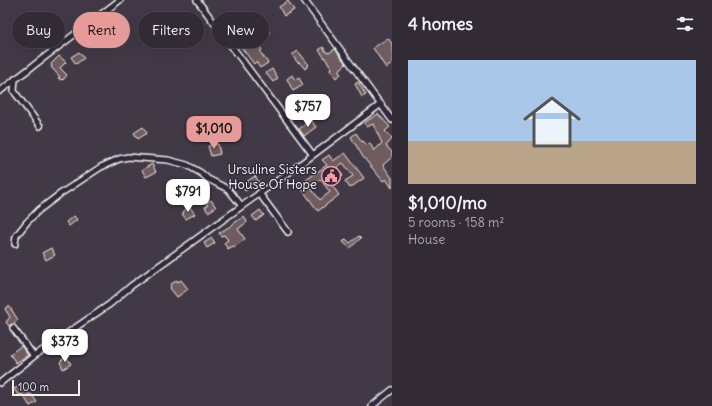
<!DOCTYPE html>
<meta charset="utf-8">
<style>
:root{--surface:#322b35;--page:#3a333d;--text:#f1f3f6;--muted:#a8a7ad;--line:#4d4750;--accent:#e69b98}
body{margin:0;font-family:Delius,sans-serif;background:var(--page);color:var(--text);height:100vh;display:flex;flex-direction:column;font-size:15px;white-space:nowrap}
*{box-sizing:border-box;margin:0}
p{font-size:13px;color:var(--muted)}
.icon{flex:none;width:22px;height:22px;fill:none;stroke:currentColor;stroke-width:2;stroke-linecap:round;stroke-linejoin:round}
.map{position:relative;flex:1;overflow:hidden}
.sheet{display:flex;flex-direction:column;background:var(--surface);width:320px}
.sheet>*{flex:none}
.top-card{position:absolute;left:12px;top:12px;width:320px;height:36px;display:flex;gap:8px}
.scale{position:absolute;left:12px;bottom:10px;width:68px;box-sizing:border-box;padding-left:4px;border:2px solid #f4f1e8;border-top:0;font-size:11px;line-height:14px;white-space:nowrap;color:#f4f1e8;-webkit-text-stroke:3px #2f2a3d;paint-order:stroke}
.price{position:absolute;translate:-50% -34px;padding:0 9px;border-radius:8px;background:#fff;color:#222;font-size:13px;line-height:26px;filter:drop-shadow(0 1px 2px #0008)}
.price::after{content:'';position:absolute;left:50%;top:24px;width:12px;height:9px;margin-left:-6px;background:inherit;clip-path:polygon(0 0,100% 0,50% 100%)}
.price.current{background:var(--accent);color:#111}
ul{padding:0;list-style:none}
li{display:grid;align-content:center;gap:8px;height:212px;padding:0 16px}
li span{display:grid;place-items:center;height:124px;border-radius:0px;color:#555}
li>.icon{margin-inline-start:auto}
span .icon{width:72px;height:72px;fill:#fffc;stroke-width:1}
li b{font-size:17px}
h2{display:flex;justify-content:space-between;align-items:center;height:48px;padding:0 16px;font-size:17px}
.pill{padding:0 14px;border-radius:18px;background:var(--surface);box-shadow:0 4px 16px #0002,0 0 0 1px var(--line);font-size:14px;line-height:36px}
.pill.current{background:var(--accent);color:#111}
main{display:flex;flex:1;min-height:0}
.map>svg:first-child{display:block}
.building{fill:#705b5f;stroke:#f4f1e8;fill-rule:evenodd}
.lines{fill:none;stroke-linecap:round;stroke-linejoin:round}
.minor-casing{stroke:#f4f1e8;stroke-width:8}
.minor{stroke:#2f2a3d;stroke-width:5}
.labels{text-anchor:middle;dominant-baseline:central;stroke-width:3;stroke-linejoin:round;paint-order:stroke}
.poi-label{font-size:13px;fill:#f4f1e8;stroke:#2f2a3d;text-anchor:end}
</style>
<main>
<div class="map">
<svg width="392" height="406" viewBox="0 0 392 406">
<rect width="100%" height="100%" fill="#423947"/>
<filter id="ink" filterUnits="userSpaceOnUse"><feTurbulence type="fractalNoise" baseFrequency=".025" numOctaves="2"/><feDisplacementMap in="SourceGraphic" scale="8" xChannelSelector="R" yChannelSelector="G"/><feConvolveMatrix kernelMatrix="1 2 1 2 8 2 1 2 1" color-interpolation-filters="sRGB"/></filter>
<g filter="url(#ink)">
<path class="building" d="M288,1L294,10L284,16L279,7Z
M258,17L270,33L265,37L253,20Z
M242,22L248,30L244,33L255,46L258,44L262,50L260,52L268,63L260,68L256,62L254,64L235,39L233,40L228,33Z
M388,38L392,44V64L386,68L373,48Z
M323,47L327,53L328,52L329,53L335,49L346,64L338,71L341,74L336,78L330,70L332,68L319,50Z
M298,51L309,65L305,69L299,62L298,63L292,55Z
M79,52L84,58L76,64L71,57Z
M59,56L66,62L60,68L67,75L63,80L62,79L61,80L58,78L60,77L51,67L52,66L51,64Z
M272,69L278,78L273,82L266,73Z
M292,75L295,80L299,78L303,85L293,91L287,79Z
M358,82L366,95L362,97L355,84Z
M378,114L390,127L385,131L392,139L386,146L392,152V157L383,165L392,178V188L386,179L383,181L363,157L351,137L356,133L362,142L363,141L367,145L370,143L374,151L382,143L373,124L367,127L364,123Z
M311,120L316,127L304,136L299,129Z
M143,127L147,133L138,139L134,133Z
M218,144L220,154L211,156L208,146Z
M345,153L364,178L350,188L345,181L353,176L343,163L337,167L343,176L338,180L331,172L325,176L339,195L318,211L299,185L327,165L322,160L329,155L333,161ZM320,179L330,192L320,200L310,187Z
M152,164L156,172L146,177L142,170Z
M255,176L259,182L245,191L242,185Z
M211,200L216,207L208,212L205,207L208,205L206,203Z
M189,206L195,214L186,219L182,214L184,213L183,212Z
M260,210L264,215L256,221L252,216Z
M74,216L77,220L69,226L66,222Z
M244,216L247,222L238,229L245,239L234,247L233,246L228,249L224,243L228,240L224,235L221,236L219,233L229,227Z
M359,236L361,238L350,248L343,242L346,239L350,243Z
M212,238L215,243L207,248L204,243Z
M51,248L55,255L46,260L42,253Z
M177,280L178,282L181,280L188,289L177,297L170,288L171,287L170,285Z
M9,306L18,320L14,323L15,324H12L9,326L6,322L10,317L5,309Z
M69,342L70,344L71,343L74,349L68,353L66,350L65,344Z
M21,346L28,355L16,363L10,354Z
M66,356L71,364L63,369L60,362Z
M21,385L22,387L23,386L29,395L31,394L37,402L30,406L22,394L18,395L14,389Z"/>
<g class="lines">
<defs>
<path id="minor" d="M197,0L313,155
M304,0L392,120
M15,79L14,91L16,94L40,126
M0,91L120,0
M259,193L288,232
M15,244L16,236L27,222L39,210L60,194L101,167L119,159L128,157L168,160L187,165L201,173L208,179L228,189L241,205
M13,328L34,356
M0,383L34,356L110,304L131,286L313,155L381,104
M372,406L392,390"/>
</defs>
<use href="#minor" class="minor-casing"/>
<use href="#minor" class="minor"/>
</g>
</g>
<defs>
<symbol id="civic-ring" viewBox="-11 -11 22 22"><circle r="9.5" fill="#2f2a3d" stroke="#ff9aa2" stroke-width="1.5"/><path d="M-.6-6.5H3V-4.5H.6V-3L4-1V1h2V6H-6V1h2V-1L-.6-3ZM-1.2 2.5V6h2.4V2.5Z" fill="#ff9aa2"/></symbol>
</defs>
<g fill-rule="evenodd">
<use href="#civic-ring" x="320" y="165" width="22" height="22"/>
</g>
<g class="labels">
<g class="poi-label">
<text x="317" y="169">Ursuline Sisters<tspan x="317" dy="15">House Of Hope</tspan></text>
</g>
</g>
</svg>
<div class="scale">100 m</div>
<b class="price" style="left:308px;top:128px">$757</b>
<b class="price current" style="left:214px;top:150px">$1,010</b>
<b class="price" style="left:188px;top:213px">$791</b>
<b class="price" style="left:65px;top:363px">$373</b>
<div class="top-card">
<a class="pill">Buy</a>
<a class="pill current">Rent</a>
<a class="pill">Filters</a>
<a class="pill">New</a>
</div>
</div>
<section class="sheet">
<h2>4 homes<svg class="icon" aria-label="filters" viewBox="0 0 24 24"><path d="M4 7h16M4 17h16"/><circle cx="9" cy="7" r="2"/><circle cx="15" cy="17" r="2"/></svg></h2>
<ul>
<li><span style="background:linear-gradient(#a9c7e8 65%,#b9a48a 0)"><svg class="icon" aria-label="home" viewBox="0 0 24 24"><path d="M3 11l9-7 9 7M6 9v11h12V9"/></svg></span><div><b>$1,010/mo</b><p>5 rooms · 158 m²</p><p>House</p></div></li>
</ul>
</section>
</main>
